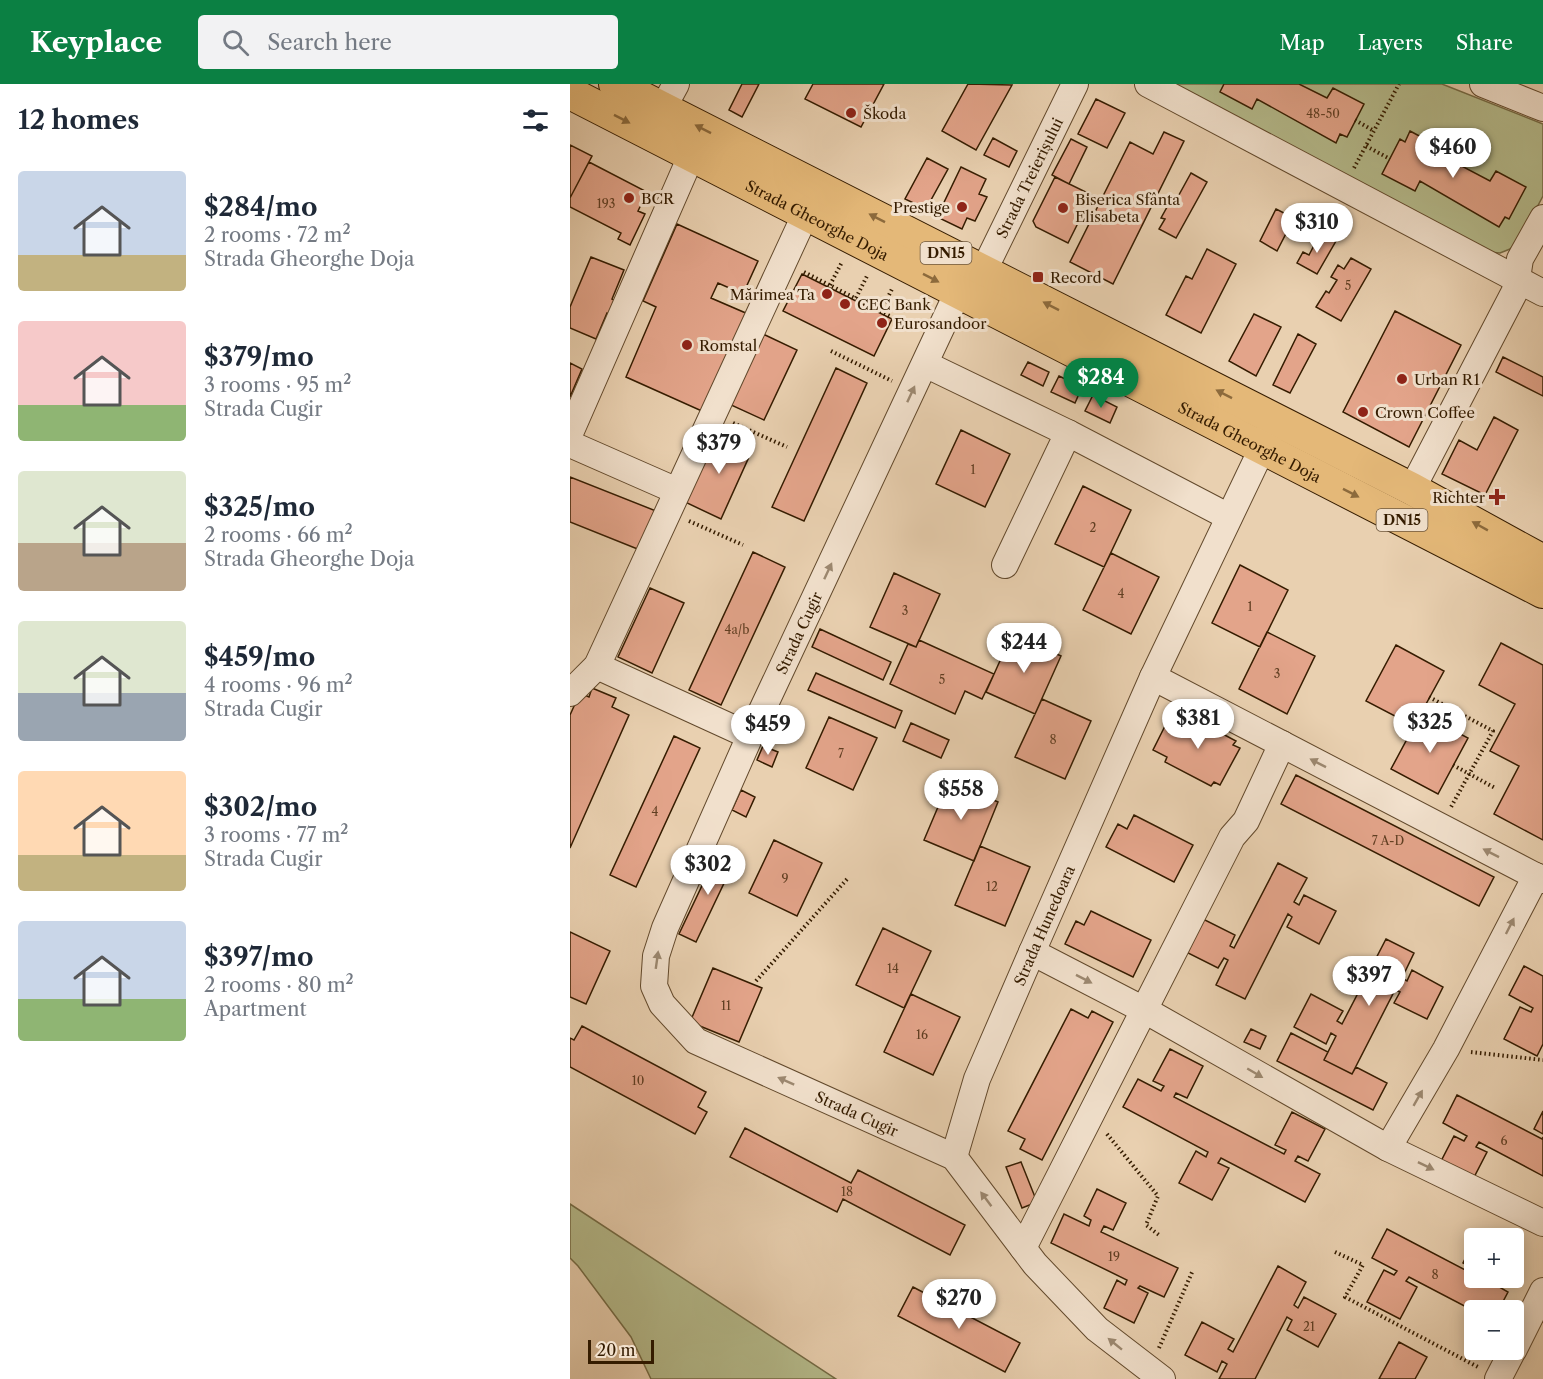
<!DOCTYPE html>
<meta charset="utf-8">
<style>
:root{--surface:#fff;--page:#f2f2f3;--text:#1f2937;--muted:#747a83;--accent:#0b8043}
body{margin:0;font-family:"Libre Caslon Text",serif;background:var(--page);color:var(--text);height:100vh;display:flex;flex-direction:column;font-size:22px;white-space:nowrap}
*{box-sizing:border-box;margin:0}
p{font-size:20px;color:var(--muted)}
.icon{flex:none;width:33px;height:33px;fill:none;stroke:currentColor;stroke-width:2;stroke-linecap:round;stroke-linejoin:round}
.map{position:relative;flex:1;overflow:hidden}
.panel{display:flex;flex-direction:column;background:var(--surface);width:570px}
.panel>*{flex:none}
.tools{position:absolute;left:894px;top:1144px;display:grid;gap:12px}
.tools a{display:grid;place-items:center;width:60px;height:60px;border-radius:6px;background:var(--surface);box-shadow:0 3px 15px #0003;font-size:30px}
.scale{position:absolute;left:18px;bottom:15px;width:66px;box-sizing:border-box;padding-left:6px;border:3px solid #351c00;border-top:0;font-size:16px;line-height:21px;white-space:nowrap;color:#351c00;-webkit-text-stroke:4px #f1e0cc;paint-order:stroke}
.price{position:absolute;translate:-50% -51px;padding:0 14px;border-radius:21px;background:#fff;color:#222;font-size:20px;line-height:39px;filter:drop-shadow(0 2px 3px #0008)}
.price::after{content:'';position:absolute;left:50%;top:36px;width:18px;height:14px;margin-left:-9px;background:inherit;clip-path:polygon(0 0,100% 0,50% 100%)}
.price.active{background:var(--accent);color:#fff}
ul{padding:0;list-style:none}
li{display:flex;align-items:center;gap:18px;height:150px;padding:0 18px}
li span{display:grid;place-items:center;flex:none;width:168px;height:120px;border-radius:6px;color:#555}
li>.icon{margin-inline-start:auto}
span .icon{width:72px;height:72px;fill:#fffc;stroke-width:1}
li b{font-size:26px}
h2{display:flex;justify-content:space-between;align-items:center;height:72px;padding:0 18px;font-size:26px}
header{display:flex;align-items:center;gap:36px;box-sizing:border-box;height:84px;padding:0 30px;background:var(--accent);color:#fff}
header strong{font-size:28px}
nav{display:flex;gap:33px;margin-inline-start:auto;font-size:21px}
.search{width:420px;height:54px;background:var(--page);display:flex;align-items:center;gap:15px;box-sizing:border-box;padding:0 21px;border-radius:6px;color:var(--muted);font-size:22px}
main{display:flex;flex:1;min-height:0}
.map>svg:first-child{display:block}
.green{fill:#b5bb8c;stroke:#756c46;stroke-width:1.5}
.building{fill:#e3a48a;stroke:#351c00;stroke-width:1.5}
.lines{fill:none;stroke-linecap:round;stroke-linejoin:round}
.minor-casing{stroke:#62492c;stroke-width:28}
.major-casing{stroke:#351c00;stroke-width:34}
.path{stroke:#351c00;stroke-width:4;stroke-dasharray:1.5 3;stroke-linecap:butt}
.minor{stroke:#f1e0cc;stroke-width:26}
.major{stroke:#e4b878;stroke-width:32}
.oneway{fill:#8c6a3c}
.oneway2{fill:#9c8870}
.poi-dot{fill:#8f2418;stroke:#f1e0cc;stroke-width:2}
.labels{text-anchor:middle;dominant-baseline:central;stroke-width:6;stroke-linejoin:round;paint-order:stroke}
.number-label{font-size:12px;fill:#603e22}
.shield{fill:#f1e0cc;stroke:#6d573d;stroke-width:1.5}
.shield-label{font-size:14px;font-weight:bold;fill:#351c00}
.poi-label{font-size:15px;fill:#351c00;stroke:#f1e0cc;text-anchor:start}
.street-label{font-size:15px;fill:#351c00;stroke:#f1e0cc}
</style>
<header>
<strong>Keyplace</strong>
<div class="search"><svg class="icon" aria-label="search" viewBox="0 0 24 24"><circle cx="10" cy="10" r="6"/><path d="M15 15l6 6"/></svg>Search here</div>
<nav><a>Map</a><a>Layers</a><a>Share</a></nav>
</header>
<main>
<section class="panel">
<h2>12 homes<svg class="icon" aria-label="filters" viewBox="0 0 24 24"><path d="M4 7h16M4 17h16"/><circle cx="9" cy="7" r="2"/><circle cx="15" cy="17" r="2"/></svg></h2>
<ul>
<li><span style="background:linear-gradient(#c9d6e8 70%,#c2b280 0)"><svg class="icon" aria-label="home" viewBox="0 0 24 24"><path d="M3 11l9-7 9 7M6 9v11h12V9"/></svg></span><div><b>$284/mo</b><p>2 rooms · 72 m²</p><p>Strada Gheorghe Doja</p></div></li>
<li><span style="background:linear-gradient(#f6c9c9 70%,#8fb573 0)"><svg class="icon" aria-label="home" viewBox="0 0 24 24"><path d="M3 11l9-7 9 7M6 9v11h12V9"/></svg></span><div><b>$379/mo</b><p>3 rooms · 95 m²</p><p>Strada Cugir</p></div></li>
<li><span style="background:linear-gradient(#dfe7d0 60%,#b9a48a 0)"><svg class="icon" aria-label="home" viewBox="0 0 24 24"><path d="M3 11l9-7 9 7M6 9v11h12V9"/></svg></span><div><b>$325/mo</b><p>2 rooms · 66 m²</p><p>Strada Gheorghe Doja</p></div></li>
<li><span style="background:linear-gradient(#dfe7d0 60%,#9aa5b1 0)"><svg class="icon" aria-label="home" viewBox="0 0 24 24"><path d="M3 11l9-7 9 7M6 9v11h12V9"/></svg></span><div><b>$459/mo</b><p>4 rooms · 96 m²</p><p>Strada Cugir</p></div></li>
<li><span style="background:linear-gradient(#ffd9b3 70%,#c2b280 0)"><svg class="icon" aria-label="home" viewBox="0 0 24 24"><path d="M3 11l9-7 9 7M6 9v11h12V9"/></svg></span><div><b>$302/mo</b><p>3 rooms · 77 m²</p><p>Strada Cugir</p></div></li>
<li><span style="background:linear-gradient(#c9d6e8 65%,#8fb573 0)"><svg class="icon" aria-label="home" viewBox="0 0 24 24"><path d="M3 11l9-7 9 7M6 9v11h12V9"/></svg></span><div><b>$397/mo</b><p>2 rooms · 80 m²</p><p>Apartment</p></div></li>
</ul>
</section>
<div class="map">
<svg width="973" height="1295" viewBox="0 0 973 1295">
<rect width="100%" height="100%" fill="#e9d0b0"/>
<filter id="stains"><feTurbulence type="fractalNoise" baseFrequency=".00333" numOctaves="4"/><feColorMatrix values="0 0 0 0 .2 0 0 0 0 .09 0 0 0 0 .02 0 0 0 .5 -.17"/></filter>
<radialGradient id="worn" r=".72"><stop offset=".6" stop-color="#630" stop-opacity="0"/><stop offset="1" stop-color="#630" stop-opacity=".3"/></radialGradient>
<path class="green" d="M596,0H872L973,40V112L949,157L940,165L930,169L918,168Z
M0,1120L266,1295H81L61,1253L8,1182L0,1174Z"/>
<path class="building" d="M172,0H189L172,33L159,26Z
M243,0H314L291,43L235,15Z
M398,0L442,1L406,66L372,47Z
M654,0H729L757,14L763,4L794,20L777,53L770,50L766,59L687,15L682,25L650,8Z
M526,15L555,29L537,64L508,50Z
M840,47L885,71L882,77L920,97L926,87L956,103L939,135L935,133L929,143L850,97L845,107L812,90L830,55L835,58Z
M594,48L614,57L543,200L500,178L560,58L583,70Z
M423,54L447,67L439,83L414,71Z
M501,55L517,63L499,100L482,91Z
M0,61L22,72L0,114Z
M357,74L378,85L356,125L335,115Z
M19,78L77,108L68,127L75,130L60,161L48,155L51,149L0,123V114Z
M391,83L416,95L409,110L417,113L405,137L397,134L392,145L367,133Z
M621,89L637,98L606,154L589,145L595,135L591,134L601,116L605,118Z
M485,93L522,111L498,159L466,143L463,137Z
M706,125L724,134L707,167L690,157Z
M107,140L188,177L173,210L148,199L141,214L178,230L134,328L56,293L86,223L73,217Z
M751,148L766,157L747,190L727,179L733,168L739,171Z
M637,165L666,180L631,249L596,231L616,192L622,195Z
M21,173L54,186L42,215L47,217L41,231L37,229L26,255L0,244V223Z
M781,174L801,185L771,237L746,223L756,207L759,209L767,196L761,193L768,181L774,185Z
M232,190L322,235L304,272L213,227Z
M825,227L891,261L839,363L773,328Z
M684,230L711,243L686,292L659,277Z
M193,250L227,266L194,336L161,321Z
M728,250L746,260L720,309L703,301Z
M933,273L973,293V312L926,288Z
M458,278L479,288L473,302L451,291Z
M0,279L12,285L0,313Z
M266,284L297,299L234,437L202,423Z
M489,292L512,303L505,319L481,308Z
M523,311L547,323L540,339L515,327Z
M924,333L948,346L915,411L872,390L889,356L907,366Z
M391,346L440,370L415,423L366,400Z
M148,348L183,364L151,435L115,418Z
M0,393L86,427L70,466L0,438Z
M513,402L561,426L534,483L485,460Z
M183,468L215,483L151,621L119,606Z
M541,469L589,493L561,550L513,526Z
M670,481L718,506L690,563L642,539Z
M324,489L370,510L346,563L300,543Z
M80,504L114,519L82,589L48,573Z
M250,545L321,578L313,596L242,563Z
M697,548L745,572L717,630L669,605Z
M442,550L491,572L465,630L416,608Z
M349,556L424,590L412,615L395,607L385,630L320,600L338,560L346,563Z
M931,559L973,581V756L924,730L949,682L920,667L945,620L909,601Z
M826,561L874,587L844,642L796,617Z
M246,589L332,627L325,644L238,606Z
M22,604L46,614L42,623L59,631L0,764V631L10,609L19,613Z
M472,615L521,637L495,695L445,673Z
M851,629L898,654L868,710L821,685Z
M619,632L666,657L663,661L670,664L650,701L644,698L641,702L595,678L597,673L583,666L595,642L602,646L609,633L616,638Z
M259,633L307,654L283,706L236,684Z
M341,639L379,656L371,674L333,657Z
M104,652L130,664L66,803L40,791Z
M193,662L208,668L202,683L187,676Z
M726,691L924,793L909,822L711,720Z
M379,697L428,718L404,777L354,756Z
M171,706L185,713L176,733L162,726Z
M564,731L623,761L604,798L536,763L548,740L557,745Z
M204,756L252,779L227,832L179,809Z
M410,762L460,783L435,842L385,821Z
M149,766L166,774L126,858L109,850Z
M708,779L737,794L724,818L729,821L734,811L766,827L749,860L717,843L722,833L718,830L675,915L646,901L658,876L654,874L648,884L616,868L633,835L665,851L660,862L664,864Z
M521,827L581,856L563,893L495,860L506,837L514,841Z
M313,844L361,867L334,924L286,901Z
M0,848L40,867L16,920L0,913Z
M816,855L844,869L832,894L837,897L842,886L873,903L857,935L824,919L830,908L825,906L782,990L754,976L766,952L761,949L756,960L724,943L741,910L773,927L767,937L772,940Z
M954,882L973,892V960L967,972L934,955L950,923L961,928L963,924L939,911Z
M143,884L192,904L169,958L120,938Z
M341,910L390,933L363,991L314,968Z
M501,925L518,934L522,927L543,938L472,1076L450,1065L455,1055L438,1047Z
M12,942L136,1008L128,1023L137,1028L125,1050L0,983V954L4,956Z
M681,945L696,952L690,965L674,958Z
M721,949L758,968L754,976L782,990L786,983L817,999L803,1026L707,977Z
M600,965L633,982L617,1014L606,1009L604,1013L714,1070L716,1066L705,1061L722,1028L755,1045L738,1077L728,1072L725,1077L750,1090L735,1118L651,1074L648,1079L659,1084L642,1116L609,1099L626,1067L636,1073L638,1068L553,1023L568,995L591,1007L594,1002L583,997Z
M887,1011L972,1055L973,1053V1092L909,1058L906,1063L917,1068L900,1101L868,1083L884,1052L894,1057L897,1052L873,1039Z
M973,1027V1050L964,1045Z
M175,1044L281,1099L288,1086L395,1141L380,1171L273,1115L267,1128L160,1073Z
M451,1078L467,1118L452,1124L436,1083Z
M527,1105L556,1119L543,1146L534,1142L531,1148L608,1184L594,1213L570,1202L568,1204L578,1209L564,1239L534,1224L547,1196L555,1201L557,1196L481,1159L494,1130L519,1142L521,1136L514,1132Z
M817,1145L901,1189L904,1185L893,1179L904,1157V1194H914L938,1208L928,1227H904L839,1193L836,1197L847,1203L830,1235L797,1218L814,1186L824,1191L827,1187L802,1174Z
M910,1147L925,1155H906Z
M708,1182L736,1198L724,1221L728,1224L734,1213L766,1230L748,1263L717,1246L722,1236L717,1233L685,1295H649L657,1280L652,1277L647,1288L615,1271L632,1238L664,1255L658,1265L663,1268Z
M343,1203L450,1259L435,1288L328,1232Z
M829,1258L857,1273L845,1295H809Z"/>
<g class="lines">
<defs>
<g id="minor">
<path d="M578,0L973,209"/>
<path d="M913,0L973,24"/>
<path d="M93,24L106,0"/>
<path id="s1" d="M413,188L505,0"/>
<path id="s2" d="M388,208L180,652L95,844L86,872L84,902L92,920L126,957L384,1073L465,1180L527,1245L592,1295"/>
<path d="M355,280L498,349L435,481"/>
<path d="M0,349L122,70"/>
<path d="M498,349L659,433"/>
<path d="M0,360L107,407"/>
<path d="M842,405L945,207L950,175L973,134"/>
<path d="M27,582L180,652"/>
<path d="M583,593L973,796"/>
<path d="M0,609L27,582L236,129"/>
<path d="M462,868L578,928L818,1064L973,1139"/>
<path d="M818,1064L876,965L966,792"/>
<path id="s3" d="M384,1073L407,995L462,868L583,593L700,348"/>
<path d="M453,1164L662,753L676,737L712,660"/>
<path d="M944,1265L973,1207"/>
<path d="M928,1295L943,1266"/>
</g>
<g id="major">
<path d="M45,0L842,405L973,477"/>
<path id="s4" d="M0,9L973,508"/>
</g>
</defs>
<use href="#minor" class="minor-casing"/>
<use href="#major" class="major-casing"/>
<path class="path" d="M785,36L804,47
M796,62L820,75
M784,84L829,0
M234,188L345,245
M260,201L272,178
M286,214L298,190
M311,227L323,203
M261,267L322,297
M163,339L217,363
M119,437L173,461
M859,613L923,647L881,723
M883,681L925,704
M186,897L278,794
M901,968L973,976
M537,1050L588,1112L576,1141L589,1151
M765,1168L793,1181L775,1213L908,1283
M589,1264L623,1186"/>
<use href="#minor" class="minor"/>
<use href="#major" class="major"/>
</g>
<defs><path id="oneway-solid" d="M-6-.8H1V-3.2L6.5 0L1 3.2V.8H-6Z" transform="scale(1.5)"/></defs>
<g class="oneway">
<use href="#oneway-solid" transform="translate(52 35) rotate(27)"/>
<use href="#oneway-solid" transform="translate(133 45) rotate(-153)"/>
<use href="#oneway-solid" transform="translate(307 134) rotate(-153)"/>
<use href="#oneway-solid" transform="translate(361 194) rotate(27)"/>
<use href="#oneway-solid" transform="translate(481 222) rotate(-153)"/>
<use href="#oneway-solid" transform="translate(654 310) rotate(-153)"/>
<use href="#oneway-solid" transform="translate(781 409) rotate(27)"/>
<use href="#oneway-solid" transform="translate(910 442) rotate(-151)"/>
</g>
<g class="oneway2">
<use href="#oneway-solid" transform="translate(341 310) rotate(-65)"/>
<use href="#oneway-solid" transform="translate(258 487) rotate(-65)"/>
<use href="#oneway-solid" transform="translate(748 679) rotate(-153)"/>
<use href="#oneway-solid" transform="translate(921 769) rotate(-153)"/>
<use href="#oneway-solid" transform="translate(940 842) rotate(-63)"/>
<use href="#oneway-solid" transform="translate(87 876) rotate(-82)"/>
<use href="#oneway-solid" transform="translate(514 895) rotate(27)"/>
<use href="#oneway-solid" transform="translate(685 989) rotate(30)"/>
<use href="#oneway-solid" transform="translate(216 997) rotate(-156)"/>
<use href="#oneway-solid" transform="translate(848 1014) rotate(-60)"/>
<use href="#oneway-solid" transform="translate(856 1082) rotate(26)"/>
<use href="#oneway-solid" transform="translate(416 1115) rotate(-127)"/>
<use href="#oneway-solid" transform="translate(545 1260) rotate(-141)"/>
</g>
<g class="poi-dot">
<circle cx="281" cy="29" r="6"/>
<circle cx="59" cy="114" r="6"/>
<circle cx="392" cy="123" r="6"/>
<circle cx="493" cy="124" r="6"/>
<rect x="462" y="187" width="12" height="12" rx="3"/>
<circle cx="257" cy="210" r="6"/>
<circle cx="275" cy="220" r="6"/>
<circle cx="312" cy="239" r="6"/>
<circle cx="117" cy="261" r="6"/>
<circle cx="832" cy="295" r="6"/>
<circle cx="793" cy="328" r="6"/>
<path d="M924 404h6v6h6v6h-6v6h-6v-6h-6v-6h6z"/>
</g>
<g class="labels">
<g class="number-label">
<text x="753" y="29">48-50</text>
<text x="36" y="119">193</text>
<text x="778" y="201">5</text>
<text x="403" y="385">1</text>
<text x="523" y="443">2</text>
<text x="551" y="509">4</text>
<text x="680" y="522">1</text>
<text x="335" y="526">3</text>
<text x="167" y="545">4a/b</text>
<text x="707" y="589">3</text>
<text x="372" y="595">5</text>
<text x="483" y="655">8</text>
<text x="271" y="669">7</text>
<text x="85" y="727">4</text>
<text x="818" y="756">7 A-D</text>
<text x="215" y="794">9</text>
<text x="422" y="802">12</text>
<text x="323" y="884">14</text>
<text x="156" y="921">11</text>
<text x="352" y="950">16</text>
<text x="68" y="996">10</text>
<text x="934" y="1056">6</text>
<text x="277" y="1107">18</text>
<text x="544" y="1172">19</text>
<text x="865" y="1190">8</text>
<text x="739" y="1242">21</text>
</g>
<g class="shield">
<rect x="350.5" y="158" width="51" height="22" rx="4.5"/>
<rect x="806.5" y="425" width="51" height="22" rx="4.5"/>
</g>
<g class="shield-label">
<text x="376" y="169">DN15</text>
<text x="832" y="436">DN15</text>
</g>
<g class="poi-label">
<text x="293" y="29">Škoda</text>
<text x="71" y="114">BCR</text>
<text x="505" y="115">Biserica Sfânta<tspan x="505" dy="17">Elisabeta</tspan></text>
<text x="380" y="123" text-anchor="end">Prestige</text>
<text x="480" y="193">Record</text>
<text x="245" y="210" text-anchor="end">Mărimea Ta</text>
<text x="287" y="220">CEC Bank</text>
<text x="324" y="239">Eurosandoor</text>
<text x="129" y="261">Romstal</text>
<text x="844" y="295">Urban R1</text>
<text x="805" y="328">Crown Coffee</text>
<text x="915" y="413" text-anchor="end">Richter</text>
</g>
<g class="street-label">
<text stroke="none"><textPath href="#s1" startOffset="105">Strada Treierișului</textPath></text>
<text stroke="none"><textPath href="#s4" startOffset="278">Strada Gheorghe Doja</textPath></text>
<text stroke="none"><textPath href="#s4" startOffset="764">Strada Gheorghe Doja</textPath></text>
<text transform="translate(229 549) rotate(-65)">Strada Cugir</text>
<text stroke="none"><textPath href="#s3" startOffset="249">Strada Hunedoara</textPath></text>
<text stroke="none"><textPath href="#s2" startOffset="1006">Strada Cugir</textPath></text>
</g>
</g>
<rect width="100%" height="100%" filter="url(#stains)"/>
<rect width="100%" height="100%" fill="url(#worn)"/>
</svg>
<div class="tools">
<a>+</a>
<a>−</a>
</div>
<div class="scale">20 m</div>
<b class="price" style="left:883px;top:95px">$460</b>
<b class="price" style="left:747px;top:170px">$310</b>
<b class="price active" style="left:531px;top:325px">$284</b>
<b class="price" style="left:149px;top:391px">$379</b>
<b class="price" style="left:454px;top:590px">$244</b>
<b class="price" style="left:628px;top:666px">$381</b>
<b class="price" style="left:860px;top:670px">$325</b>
<b class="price" style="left:198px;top:672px">$459</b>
<b class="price" style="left:391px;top:737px">$558</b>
<b class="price" style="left:138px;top:812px">$302</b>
<b class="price" style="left:799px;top:923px">$397</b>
<b class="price" style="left:389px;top:1246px">$270</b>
</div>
</main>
